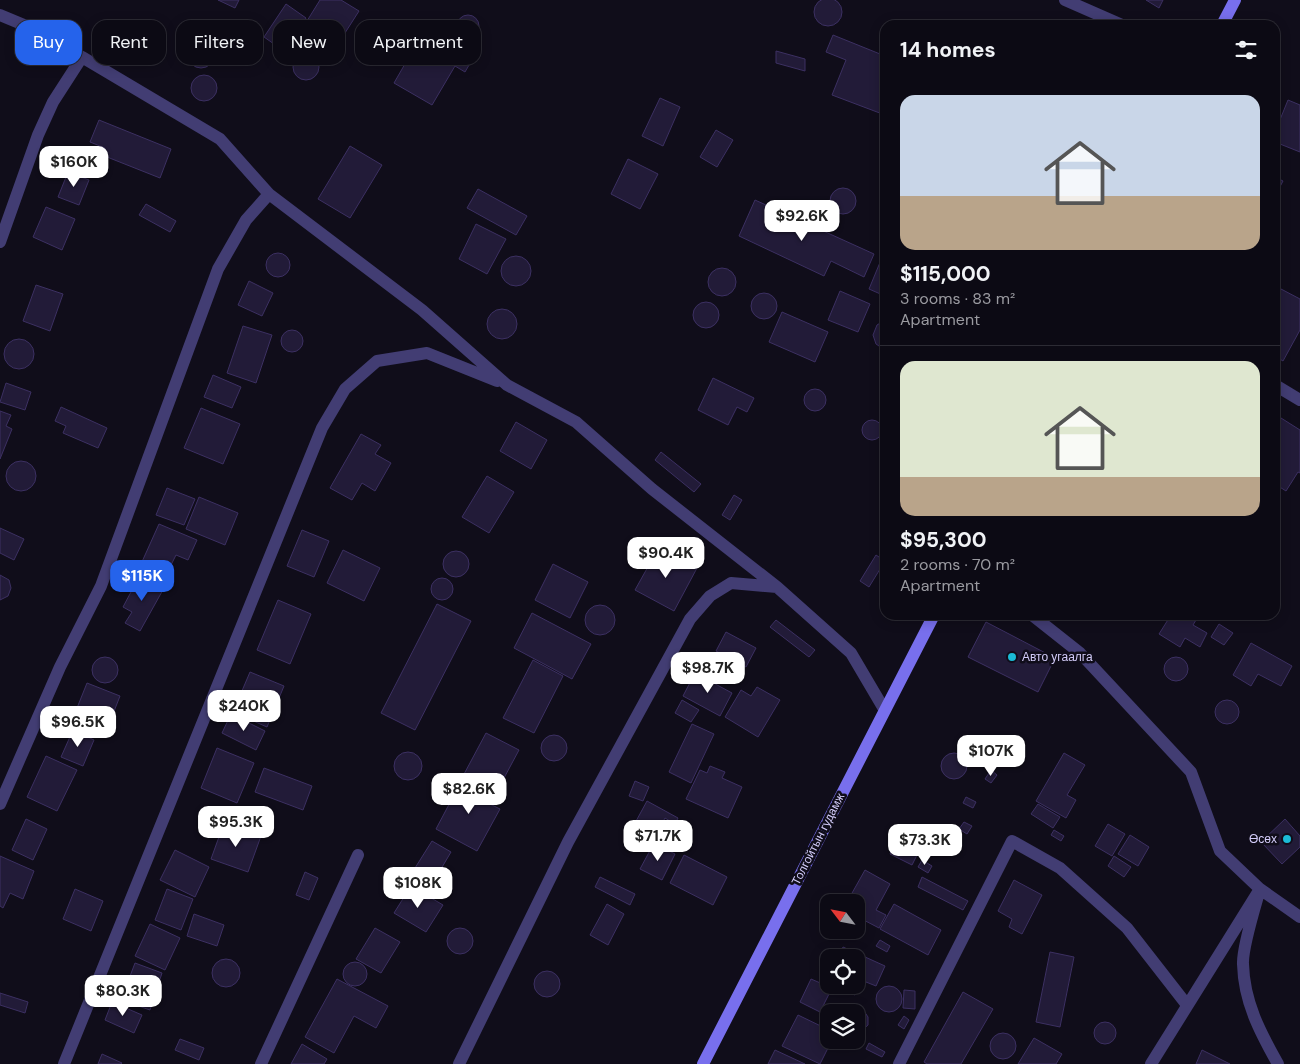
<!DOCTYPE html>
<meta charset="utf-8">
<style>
:root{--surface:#0c0a14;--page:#15131d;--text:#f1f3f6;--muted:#9a9aa0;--line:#2c2b34;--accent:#2563eb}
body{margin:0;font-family:"DM Sans",sans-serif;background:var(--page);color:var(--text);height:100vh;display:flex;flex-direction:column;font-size:19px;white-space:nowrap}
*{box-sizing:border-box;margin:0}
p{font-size:16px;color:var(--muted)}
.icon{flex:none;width:28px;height:28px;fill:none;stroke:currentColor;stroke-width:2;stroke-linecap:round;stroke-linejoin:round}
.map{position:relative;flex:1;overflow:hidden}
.drawer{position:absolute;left:880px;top:20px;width:400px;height:600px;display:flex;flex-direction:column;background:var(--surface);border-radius:15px;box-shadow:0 2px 12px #0003,0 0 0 1px var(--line)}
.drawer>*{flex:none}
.banner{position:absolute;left:15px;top:20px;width:475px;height:45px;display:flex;gap:10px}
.needle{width:32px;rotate:302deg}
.controls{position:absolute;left:820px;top:894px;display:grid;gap:10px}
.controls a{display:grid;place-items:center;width:45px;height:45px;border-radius:10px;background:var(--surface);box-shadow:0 2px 12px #0003,0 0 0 1px var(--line);font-size:25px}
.price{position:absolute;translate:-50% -42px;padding:0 11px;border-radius:10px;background:#fff;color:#222;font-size:16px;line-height:32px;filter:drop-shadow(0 1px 2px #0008)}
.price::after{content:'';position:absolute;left:50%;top:30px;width:15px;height:11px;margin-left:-8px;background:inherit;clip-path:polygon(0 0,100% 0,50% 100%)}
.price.on{background:var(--accent);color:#fff}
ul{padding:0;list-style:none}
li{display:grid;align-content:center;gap:10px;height:265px;padding:0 20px}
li+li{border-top:1px solid var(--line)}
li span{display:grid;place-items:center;height:155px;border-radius:15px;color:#555}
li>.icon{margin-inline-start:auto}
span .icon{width:90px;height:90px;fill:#fffc;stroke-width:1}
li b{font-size:21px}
h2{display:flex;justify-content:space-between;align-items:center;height:60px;padding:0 20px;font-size:21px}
.pill{padding:0 18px;border-radius:15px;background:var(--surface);box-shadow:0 2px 12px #0003,0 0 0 1px var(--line);font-size:18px;line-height:45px}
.pill.on{background:var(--accent);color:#fff}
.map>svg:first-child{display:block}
.building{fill:#221b38;stroke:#3c3062}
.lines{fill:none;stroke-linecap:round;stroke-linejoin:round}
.street{stroke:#423d73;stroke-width:12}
.secondary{stroke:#786fed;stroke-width:12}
.poi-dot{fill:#1bbbd6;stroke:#100d1a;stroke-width:2}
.labels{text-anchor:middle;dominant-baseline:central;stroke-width:5;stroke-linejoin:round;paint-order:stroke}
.poi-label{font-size:12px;fill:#d3ccf9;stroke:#100d1a;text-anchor:start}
.street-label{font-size:12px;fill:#d3ccf9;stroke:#100d1a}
</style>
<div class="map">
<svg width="1300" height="1064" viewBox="0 0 1300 1064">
<rect width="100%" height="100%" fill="#100d1a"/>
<path class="building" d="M814 12a14 14 0 1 1 28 0a14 14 0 1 1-28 0Z
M218,0H239L235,8Z
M320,0H341L359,11L329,58L297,37Z
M1146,0H1163L1159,8Z
M286,4L306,18L284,51L264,37Z
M457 26a11 11 0 1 1 22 0a11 11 0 1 1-22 0Z
M428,24L476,53L465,72L455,66L432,105L394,83Z
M833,35L885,56V115L832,95L846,60L826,52Z
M188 55a13 13 0 1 1 26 0a13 13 0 1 1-26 0Z
M776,51L805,59V71L776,63Z
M293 67a13 13 0 1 1 26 0a13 13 0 1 1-26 0Z
M191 88a13 13 0 1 1 26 0a13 13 0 1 1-26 0Z
M660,98L680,107L663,146L642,136Z
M1288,100L1300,105V152L1275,142V132Z
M99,120L171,149L160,178L102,155L105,148L90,142Z
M716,130L733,140L717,167L700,157Z
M350,146L382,165L350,218L318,199Z
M628,159L658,174L640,209L611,194Z
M68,172L89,180L79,205L58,197Z
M1275,177L1283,181L1275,196Z
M830 201a13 13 0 1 1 26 0a13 13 0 1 1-26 0Z
M478,189L527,216L516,235L467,208Z
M755,200L874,254L864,277L831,261L824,276L739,236Z
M146,204L176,221L170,232L139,215Z
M46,207L75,219L62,250L33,237Z
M476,224L506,239L487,274L459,259Z
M266 265a12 12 0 1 1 24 0a12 12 0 1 1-24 0Z
M501 271a15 15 0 1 1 30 0a15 15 0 1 1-30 0Z
M881,260L885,262V296L869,289Z
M708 282a14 14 0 1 1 28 0a14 14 0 1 1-28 0Z
M249,281L273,293L262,316L238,305Z
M36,285L63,294L50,331L23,321Z
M1281,289L1300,299V330L1283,361L1275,356V299Z
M840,291L870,304L858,332L828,320Z
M751 306a13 13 0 1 1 26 0a13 13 0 1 1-26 0Z
M693 315a13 13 0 1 1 26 0a13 13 0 1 1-26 0Z
M487 324a15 15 0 1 1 30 0a15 15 0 1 1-30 0Z
M782,312L828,332L815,362L769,342Z
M885,320V350L876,344L873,335L877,325Z
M243,326L272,335L256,383L227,373Z
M281 341a11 11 0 1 1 22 0a11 11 0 1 1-22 0Z
M4 354a15 15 0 1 1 30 0a15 15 0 1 1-30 0Z
M213,375L241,387L232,408L204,397Z
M713,378L754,398L747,412L737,407L728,425L698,410Z
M6,383L31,392L25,410L0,402Z
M804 400a11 11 0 1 1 22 0a11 11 0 1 1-22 0Z
M61,407L107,428L98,448L63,433L66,426L55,421Z
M201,408L240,424L223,464L184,448Z
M0,411L11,415L6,426L12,429L0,459Z
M1281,418L1300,430V473L1298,472L1286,491L1275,484V427Z
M862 430a10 10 0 1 1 20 0a10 10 0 1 1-20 0Z
M516,422L547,440L531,469L500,451Z
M361,434L381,445L375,454L391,463L375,491L362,483L352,500L330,488Z
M661,452L701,484L694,492L655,460Z
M6 476a15 15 0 1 1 30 0a15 15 0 1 1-30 0Z
M487,476L514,492L489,533L462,517Z
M167,488L195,499L184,525L156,515Z
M734,495L742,500L730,520L722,515Z
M199,497L238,513L225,545L186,529Z
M159,524L197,540L188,560L176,555L166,575L141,564Z
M0,528L24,539L14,560L0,553Z
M302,530L329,541L314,577L287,566Z
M659,547L697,568L674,611L635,590Z
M343,550L380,568L364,601L327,583Z
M443 564a13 13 0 1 1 26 0a13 13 0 1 1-26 0Z
M876,555L885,561L869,587L860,581Z
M553,564L588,582L570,618L535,600Z
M0,575L9,580L11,588L8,596L0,600Z
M140,575L164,588L140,631L125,623L132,612L123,607Z
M431 589a11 11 0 1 1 22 0a11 11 0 1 1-22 0Z
M278,600L311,614L290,664L257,650Z
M437,604L471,621L415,730L381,713Z
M585 620a15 15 0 1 1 30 0a15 15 0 1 1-30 0Z
M532,613L591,644L572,679L514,648Z
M1171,615H1199L1193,625L1207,633L1200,647L1185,638L1180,647L1159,634Z
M776,620L815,650L809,657L770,627Z
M986,622L1055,658L1038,692L968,657Z
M1219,624L1233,633L1224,645L1211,637Z
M726,632L756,648L746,667L716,651Z
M1251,643L1292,666L1281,686L1258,674L1251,686L1233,675Z
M92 670a13 13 0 1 1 26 0a13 13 0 1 1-26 0Z
M1164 669a12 12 0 1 1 24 0a12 12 0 1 1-24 0Z
M533,660L563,676L534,733L503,718Z
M250,672L284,686L267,727L233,712Z
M695,673L732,693L720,716L683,696Z
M87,683L120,696L106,732L73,718Z
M757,687L780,700L758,737L725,717L741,690L751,696Z
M682,700L699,710L691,722L675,713Z
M1215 712a12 12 0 1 1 24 0a12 12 0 1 1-24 0Z
M231,714L265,731L256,750L222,733Z
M692,724L714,734L691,783L669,772Z
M73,730L94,740L83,766L61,757Z
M486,733L519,750L496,793L463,776Z
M541 748a13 13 0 1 1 26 0a13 13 0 1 1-26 0Z
M217,748L254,763L237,803L201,788Z
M394 766a14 14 0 1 1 28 0a14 14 0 1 1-28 0Z
M941 766a13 13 0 1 1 26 0a13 13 0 1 1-26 0Z
M1064,753L1085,765L1067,795L1076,800L1066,818L1036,801Z
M46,756L77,770L57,811L27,797Z
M710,766L725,772L722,778L742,787L728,818L686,799L700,770L707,773Z
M264,768L312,786L303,810L255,792Z
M991,770L997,775L991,783L985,779Z
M463,778L493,794L488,803L500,809L477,851L436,829Z
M635,781L649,787L643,801L629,796Z
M966,797L976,802L973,808L963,803Z
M647,801L678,818L675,824L665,818L650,846L629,834Z
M1038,804L1060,817L1053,828L1031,814Z
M26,819L47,829L33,860L12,850Z
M1285,819L1300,836V847L1282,864L1261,842Z
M964,822L972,826L967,834L959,829Z
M224,823L261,836L248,872L211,859Z
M1108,824L1125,834L1112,856L1095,846Z
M1054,830L1064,836L1061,841L1051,835Z
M1130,835L1149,847L1138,866L1118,854Z
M898,836L921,847L912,865L890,854Z
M432,841L451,852L435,879L415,868Z
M654,843L675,854L662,880L640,869Z
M175,850L209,867L195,897L160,880Z
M684,855L727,877L713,905L670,883Z
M0,856L34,871L23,899L10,893L3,908L0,906Z
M1114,856L1131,867L1124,877L1108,866Z
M922,860L932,866L928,873L918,867Z
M865,870L890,884L876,910L886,915L879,928L856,916V902H847Z
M305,872L318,878L309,900L296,895Z
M600,877L635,894L630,905L595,887Z
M922,877L968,901L963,910L918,887Z
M1014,880L1042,895L1022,934L1009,927L1012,919L998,911Z
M411,886L443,905L426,932L394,913Z
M75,889L103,901L91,931L63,919Z
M167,889L193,899L181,930L155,920Z
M607,904L624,914L608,945L590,935Z
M894,904L941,930L928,955L880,929Z
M194,914L224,925L217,946L187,936Z
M150,924L180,938L165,970L135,956Z
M447 941a13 13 0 1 1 26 0a13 13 0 1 1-26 0Z
M375,928L400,942L381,973L356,959Z
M880,940L890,946L887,952L876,946Z
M843,947L885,966L876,986L861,980L855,995L834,985H856V958H838Z
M1050,952L1074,957L1060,1027L1036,1022Z
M212 973a14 14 0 1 1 28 0a14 14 0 1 1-28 0Z
M343 974a12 12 0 1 1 24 0a12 12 0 1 1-24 0Z
M135,963L162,973L150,1010L121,1000Z
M534 984a13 13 0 1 1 26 0a13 13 0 1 1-26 0Z
M337,979L388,1006L376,1028L354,1016L334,1053L305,1037Z
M811,979L832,988L820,1012L800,1002Z
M876 999a13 13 0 1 1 26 0a13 13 0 1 1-26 0Z
M904,990L915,991V1009L903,1008Z
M963,992L993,1009L961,1064H927L924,1062Z
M0,993L28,1002L25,1013L0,1005Z
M112,1002L142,1015L134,1033L105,1020Z
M855,1008L864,1011L868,1017V1025L859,1033L856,1034V1012H846Z
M798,1015L829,1030V1040H832L820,1064L782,1046Z
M904,1016L909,1020L904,1029L898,1025Z
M1094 1033a11 11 0 1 1 22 0a11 11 0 1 1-22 0Z
M990 1046a13 13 0 1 1 26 0a13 13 0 1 1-26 0Z
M1034,1038L1062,1054L1056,1064H1018Z
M180,1039L204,1048L199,1060L175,1050Z
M869,1043L885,1052L882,1057L866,1049Z
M302,1044L327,1059L324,1064H291Z
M775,1050L805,1064H768Z
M1202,1050L1230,1064H1196Z
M102,1054L122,1063L121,1064H98Z"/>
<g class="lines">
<path class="street" d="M1065,0L1122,25
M0,15L24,25L82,57L220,139L269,194L422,310L507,385L576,422L652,489L777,587L851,653L884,709
M0,242L38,135L53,102L82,57
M1275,385L1300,400
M1032,615L1080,653L1191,772L1220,851L1260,889C1255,907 1242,948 1243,964C1244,1002 1260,1032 1278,1064
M0,804L60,667L101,586L218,269L246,220L269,194
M64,1064L322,428L345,389L377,361L427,353L497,381
M261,1064L358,855
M459,1064L568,842L690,619L710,596L731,583L777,587
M899,1064L1012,841L1060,868L1127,928L1187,1005
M1151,1064L1260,889L1300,917"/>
<path class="secondary" d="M1222,25L1235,0
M703,1064L934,615"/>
</g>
<g class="poi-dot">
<circle cx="1012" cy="657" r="5"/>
<circle cx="1287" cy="839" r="5"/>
</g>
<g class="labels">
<g class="poi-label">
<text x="1022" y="657">Авто угаалга</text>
<text x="1277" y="839" text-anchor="end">Өсөх</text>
</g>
<g class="street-label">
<text transform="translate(818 839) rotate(-63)">Толгойтын гудамж</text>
</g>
</g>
</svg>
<div class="controls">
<a><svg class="needle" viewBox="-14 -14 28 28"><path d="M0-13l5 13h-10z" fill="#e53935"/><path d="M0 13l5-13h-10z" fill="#9a9aa0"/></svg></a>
<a><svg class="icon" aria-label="locate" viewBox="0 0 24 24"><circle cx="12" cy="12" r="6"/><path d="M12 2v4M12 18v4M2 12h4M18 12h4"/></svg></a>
<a><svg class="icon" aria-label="layers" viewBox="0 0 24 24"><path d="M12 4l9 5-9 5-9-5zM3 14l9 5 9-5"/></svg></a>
</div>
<b class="price" style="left:74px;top:188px">$160K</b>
<b class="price" style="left:802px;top:242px">$92.6K</b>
<b class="price" style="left:666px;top:579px">$90.4K</b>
<b class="price on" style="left:142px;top:602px">$115K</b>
<b class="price" style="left:708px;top:694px">$98.7K</b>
<b class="price" style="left:244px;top:732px">$240K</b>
<b class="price" style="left:78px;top:748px">$96.5K</b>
<b class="price" style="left:991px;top:777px">$107K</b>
<b class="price" style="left:469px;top:815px">$82.6K</b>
<b class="price" style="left:236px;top:848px">$95.3K</b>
<b class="price" style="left:658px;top:862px">$71.7K</b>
<b class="price" style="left:925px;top:866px">$73.3K</b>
<b class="price" style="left:418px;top:909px">$108K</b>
<b class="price" style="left:123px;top:1017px">$80.3K</b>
<div class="banner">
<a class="pill on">Buy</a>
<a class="pill">Rent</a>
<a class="pill">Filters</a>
<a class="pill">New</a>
<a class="pill">Apartment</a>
</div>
<section class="drawer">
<h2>14 homes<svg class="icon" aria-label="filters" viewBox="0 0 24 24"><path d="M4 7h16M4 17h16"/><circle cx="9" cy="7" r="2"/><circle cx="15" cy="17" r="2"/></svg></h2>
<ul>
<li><span style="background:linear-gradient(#c9d6e8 65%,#b9a48a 0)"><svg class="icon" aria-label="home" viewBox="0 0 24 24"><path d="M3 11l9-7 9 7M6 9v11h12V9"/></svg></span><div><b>$115,000</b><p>3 rooms · 83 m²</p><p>Apartment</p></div></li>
<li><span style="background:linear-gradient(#dfe7d0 75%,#b9a48a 0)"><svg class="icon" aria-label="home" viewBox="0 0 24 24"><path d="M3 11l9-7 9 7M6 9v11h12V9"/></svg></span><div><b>$95,300</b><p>2 rooms · 70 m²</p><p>Apartment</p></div></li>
</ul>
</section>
</div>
